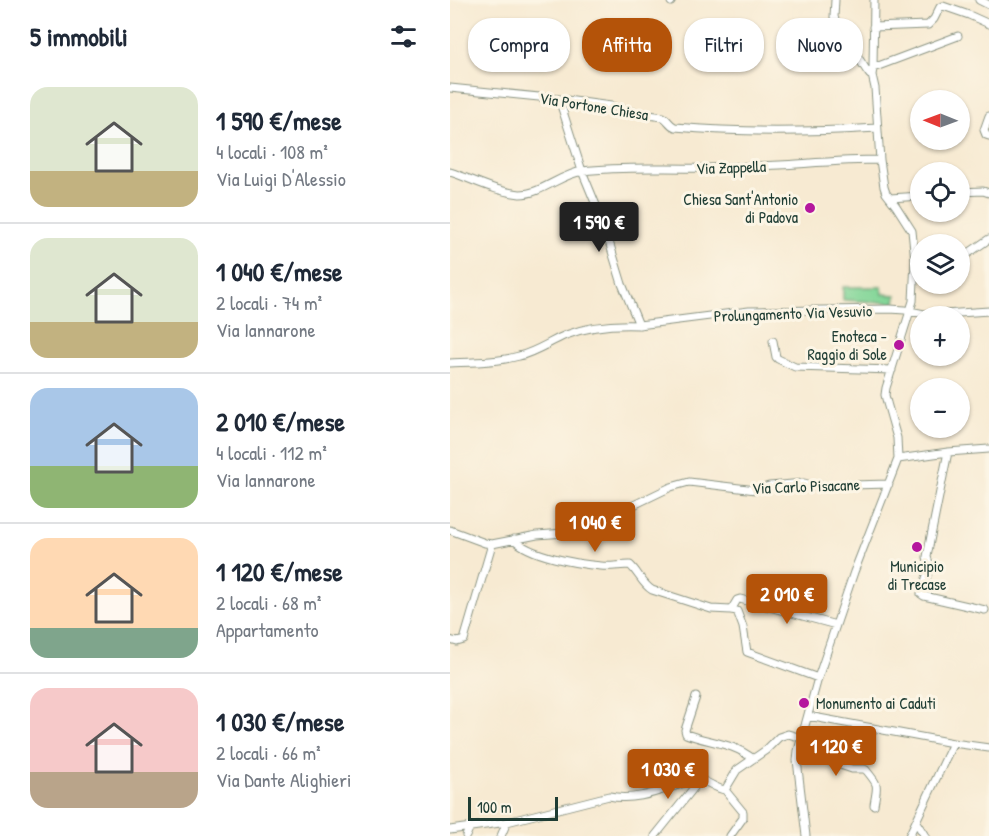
<!DOCTYPE html>
<html lang="it">
<meta charset="utf-8">
<style>
:root{--surface:#fff;--page:#f2f2f3;--text:#1f2937;--muted:#747a83;--line:#e0e1e3;--accent:#b45309}
body{margin:0;font-family:"Patrick Hand",sans-serif;background:var(--page);color:var(--text);height:100vh;display:flex;flex-direction:column;font-size:22px;white-space:nowrap}
*{box-sizing:border-box;margin:0}
p{font-size:20px;color:var(--muted)}
.icon{flex:none;width:33px;height:33px;fill:none;stroke:currentColor;stroke-width:2;stroke-linecap:round;stroke-linejoin:round}
.map{position:relative;flex:1;overflow:hidden}
.sheet{display:flex;flex-direction:column;background:var(--surface);width:450px}
.sheet>*{flex:none}
.guide{position:absolute;left:18px;top:18px;width:430px;height:54px;display:flex;gap:12px}
.needle{width:39px;rotate:271deg}
.tools{position:absolute;left:460px;top:90px;display:grid;gap:12px}
.tools a{display:grid;place-items:center;width:60px;height:60px;border-radius:50%;background:var(--surface);box-shadow:0 2px 4px #0004;font-size:30px}
.scale{position:absolute;left:18px;bottom:15px;width:90px;box-sizing:border-box;padding-left:6px;border:3px solid #1f3d34;border-top:0;font-size:16px;line-height:21px;white-space:nowrap;color:#1f3d34;-webkit-text-stroke:4px #fcf5e5;paint-order:stroke}
.price{position:absolute;translate:-50% -51px;padding:0 14px;border-radius:6px;background:var(--accent);color:#fff;font-size:20px;line-height:39px;filter:drop-shadow(0 2px 3px #0008)}
.price::after{content:'';position:absolute;left:50%;top:36px;width:18px;height:14px;margin-left:-9px;background:inherit;clip-path:polygon(0 0,100% 0,50% 100%)}
.price.on{background:#222;color:#fff}
ul{padding:0;list-style:none}
li{display:flex;align-items:center;gap:18px;height:150px;padding:0 30px}
li+li{border-top:2px solid var(--line)}
li span{display:grid;place-items:center;flex:none;width:168px;height:120px;border-radius:18px;color:#555}
li>.icon{margin-inline-start:auto}
span .icon{width:72px;height:72px;fill:#fffc;stroke-width:1}
li b{font-size:26px}
h2{display:flex;justify-content:space-between;align-items:center;height:72px;padding:0 30px;font-size:26px}
.chip{padding:0 21px;border-radius:24px;background:var(--surface);box-shadow:0 2px 4px #0004;font-size:21px;line-height:54px}
.chip.on{background:var(--accent);color:#fff}
main{display:flex;flex:1;min-height:0}
.map>svg:first-child{display:block}
.green{fill:#83d698;stroke:#518a66;stroke-width:1.5}
.lines{fill:none;stroke-linecap:round;stroke-linejoin:round}
.minor-casing{stroke:#8b9483;stroke-width:9}
.minor{stroke:#fff;stroke-width:7}
.poi-dot{fill:#b5179e;stroke:#fcf5e5;stroke-width:2}
.labels{text-anchor:middle;dominant-baseline:central;stroke-width:6;stroke-linejoin:round;paint-order:stroke}
.street-label{font-size:16px;fill:#1f3d34;stroke:#fcf5e5}
.poi-label{font-size:16px;fill:#1f3d34;stroke:#fcf5e5;text-anchor:end}
</style>
<main>
<section class="sheet">
<h2>5 immobili<svg class="icon" aria-label="filters" viewBox="0 0 24 24"><path d="M4 7h16M4 17h16"/><circle cx="9" cy="7" r="2"/><circle cx="15" cy="17" r="2"/></svg></h2>
<ul>
<li><span style="background:linear-gradient(#dfe7d0 70%,#c2b280 0)"><svg class="icon" aria-label="home" viewBox="0 0 24 24"><path d="M3 11l9-7 9 7M6 9v11h12V9"/></svg></span><div><b>1 590 €/mese</b><p>4 locali · 108 m²</p><p>Via Luigi D'Alessio</p></div></li>
<li><span style="background:linear-gradient(#dfe7d0 70%,#c2b280 0)"><svg class="icon" aria-label="home" viewBox="0 0 24 24"><path d="M3 11l9-7 9 7M6 9v11h12V9"/></svg></span><div><b>1 040 €/mese</b><p>2 locali · 74 m²</p><p>Via Iannarone</p></div></li>
<li><span style="background:linear-gradient(#a9c7e8 65%,#8fb573 0)"><svg class="icon" aria-label="home" viewBox="0 0 24 24"><path d="M3 11l9-7 9 7M6 9v11h12V9"/></svg></span><div><b>2 010 €/mese</b><p>4 locali · 112 m²</p><p>Via Iannarone</p></div></li>
<li><span style="background:linear-gradient(#ffd9b3 75%,#7fa58c 0)"><svg class="icon" aria-label="home" viewBox="0 0 24 24"><path d="M3 11l9-7 9 7M6 9v11h12V9"/></svg></span><div><b>1 120 €/mese</b><p>2 locali · 68 m²</p><p>Appartamento</p></div></li>
<li><span style="background:linear-gradient(#f6c9c9 70%,#b9a48a 0)"><svg class="icon" aria-label="home" viewBox="0 0 24 24"><path d="M3 11l9-7 9 7M6 9v11h12V9"/></svg></span><div><b>1 030 €/mese</b><p>2 locali · 66 m²</p><p>Via Dante Alighieri</p></div></li>
</ul>
</section>
<div class="map">
<svg width="539" height="836" viewBox="0 0 539 836">
<rect width="100%" height="100%" fill="#fcf5e5"/>
<filter id="ink" filterUnits="userSpaceOnUse"><feTurbulence type="fractalNoise" baseFrequency=".0167" numOctaves="2"/><feDisplacementMap in="SourceGraphic" scale="12" xChannelSelector="R" yChannelSelector="G"/><feConvolveMatrix kernelMatrix="1 2 1 2 8 2 1 2 1" color-interpolation-filters="sRGB"/></filter>
<filter id="wash" filterUnits="userSpaceOnUse"><feTurbulence type="fractalNoise" baseFrequency=".008" numOctaves="4" result="noise"/><feDisplacementMap in="SourceGraphic" scale="24" xChannelSelector="R" yChannelSelector="G"/><feGaussianBlur stdDeviation="1.35" result="paint"/><feColorMatrix in="noise" values="0 0 0 0 0 0 0 0 0 0 0 0 0 0 0 0 0 1.4 0 .05"/><feComposite in="paint" operator="in"/></filter>
<g filter="url(#wash)">
<rect width="100%" height="100%" fill="#f7ead2"/>
<path class="green" d="M393,287H432L433,294L446,295L445,303L393,300Z"/>
</g>
<g filter="url(#ink)">
<g class="lines">
<defs>
<path id="minor" d="M385,0L384,17L389,28L417,71L420,75H422
M529,0L539,5
M221,2L222,0
M423,27L478,25L484,19L490,7L493,6L519,15L539,24
M423,68L508,36
M0,88L109,99L161,106L192,114L213,117C218,119 219,125 225,127C292,133 360,132 427,128
M109,99L132,171L153,222L172,284L189,325
M539,116L534,130L536,135L539,136
M0,172C22,179 46,192 70,194C91,194 111,174 133,171C174,166 215,169 257,168C281,167 305,166 330,165C363,163 396,160 430,160
M510,192L533,191L539,193
M440,198L471,196
M510,259L539,239
M323,341L326,357L328,359L345,367L442,370
M0,363C23,362 47,362 69,356C86,352 101,341 116,335C139,326 165,324 189,325L299,311L440,309L455,310L479,315L539,311
M498,452L480,541L477,557L480,566L471,594L474,596L535,610
M448,459L498,452L539,449
M0,530L35,543L42,544L87,535L115,533L163,515L221,487L239,482L306,490L319,486L354,483L365,486L439,484
M64,539C79,556 128,564 151,566C160,567 170,565 180,565C188,572 192,584 202,590L261,609L281,610L287,611L293,627L297,652L368,678
M281,610L287,600L290,599L386,625
M0,640L7,642L14,640L42,544
M246,697L235,730L236,734C260,743 282,742 303,759
M358,716L503,743L539,748
M350,746L377,754L379,756L381,762L402,769H414L416,770C430,787 427,784 424,805
M275,790L287,770L316,750L329,737L338,734L352,738
M275,790L293,812V818L280,836
M466,822L475,836
M0,830L57,822L159,796C182,801 204,793 225,786C231,784 238,781 244,780C256,778 264,789 275,790
M16,836L20,827
M51,836L57,822
M205,836L250,780
M356,836L347,760L348,751L368,678L404,572L448,459L447,438L437,403L435,395L436,388L463,301L465,260L462,231L446,206L436,193L434,187L430,160L425,88L422,75L423,68L424,0
M459,836L503,743"/>
</defs>
<use href="#minor" class="minor-casing"/>
<use href="#minor" class="minor"/>
</g>
</g>
<g class="poi-dot">
<circle cx="360" cy="208" r="6"/>
<circle cx="449" cy="345" r="6"/>
<circle cx="467" cy="547" r="6"/>
<circle cx="354" cy="703" r="6"/>
</g>
<g class="labels">
<g class="street-label">
<text transform="translate(144 106) rotate(9)">Via Portone Chiesa</text>
<text transform="translate(281 167) rotate(-2)">Via Zappella</text>
<text transform="translate(343 313) rotate(-2)">Prolungamento Via Vesuvio</text>
<text transform="translate(356 486) rotate(-2)">Via Carlo Pisacane</text>
</g>
<g class="poi-label">
<text x="348" y="199">Chiesa Sant'Antonio<tspan x="348" dy="18">di Padova</tspan></text>
<text x="437" y="336">Enoteca -<tspan x="437" dy="18">Raggio di Sole</tspan></text>
<text x="467" y="566" text-anchor="middle">Municipio<tspan x="467" dy="18">di Trecase</tspan></text>
<text x="366" y="703" text-anchor="start">Monumento ai Caduti</text>
</g>
</g>
</svg>
<div class="tools">
<a><svg class="needle" viewBox="-14 -14 28 28"><path d="M0-13l5 13h-10z" fill="#e53935"/><path d="M0 13l5-13h-10z" fill="#747a83"/></svg></a>
<a><svg class="icon" aria-label="locate" viewBox="0 0 24 24"><circle cx="12" cy="12" r="6"/><path d="M12 2v4M12 18v4M2 12h4M18 12h4"/></svg></a>
<a><svg class="icon" aria-label="layers" viewBox="0 0 24 24"><path d="M12 4l9 5-9 5-9-5zM3 14l9 5 9-5"/></svg></a>
<a>+</a>
<a>−</a>
</div>
<div class="scale">100 m</div>
<b class="price on" style="left:149px;top:253px">1 590 €</b>
<b class="price" style="left:145px;top:553px">1 040 €</b>
<b class="price" style="left:337px;top:625px">2 010 €</b>
<b class="price" style="left:386px;top:777px">1 120 €</b>
<b class="price" style="left:218px;top:800px">1 030 €</b>
<div class="guide">
<a class="chip">Compra</a>
<a class="chip on">Affitta</a>
<a class="chip">Filtri</a>
<a class="chip">Nuovo</a>
</div>
</div>
</main>
